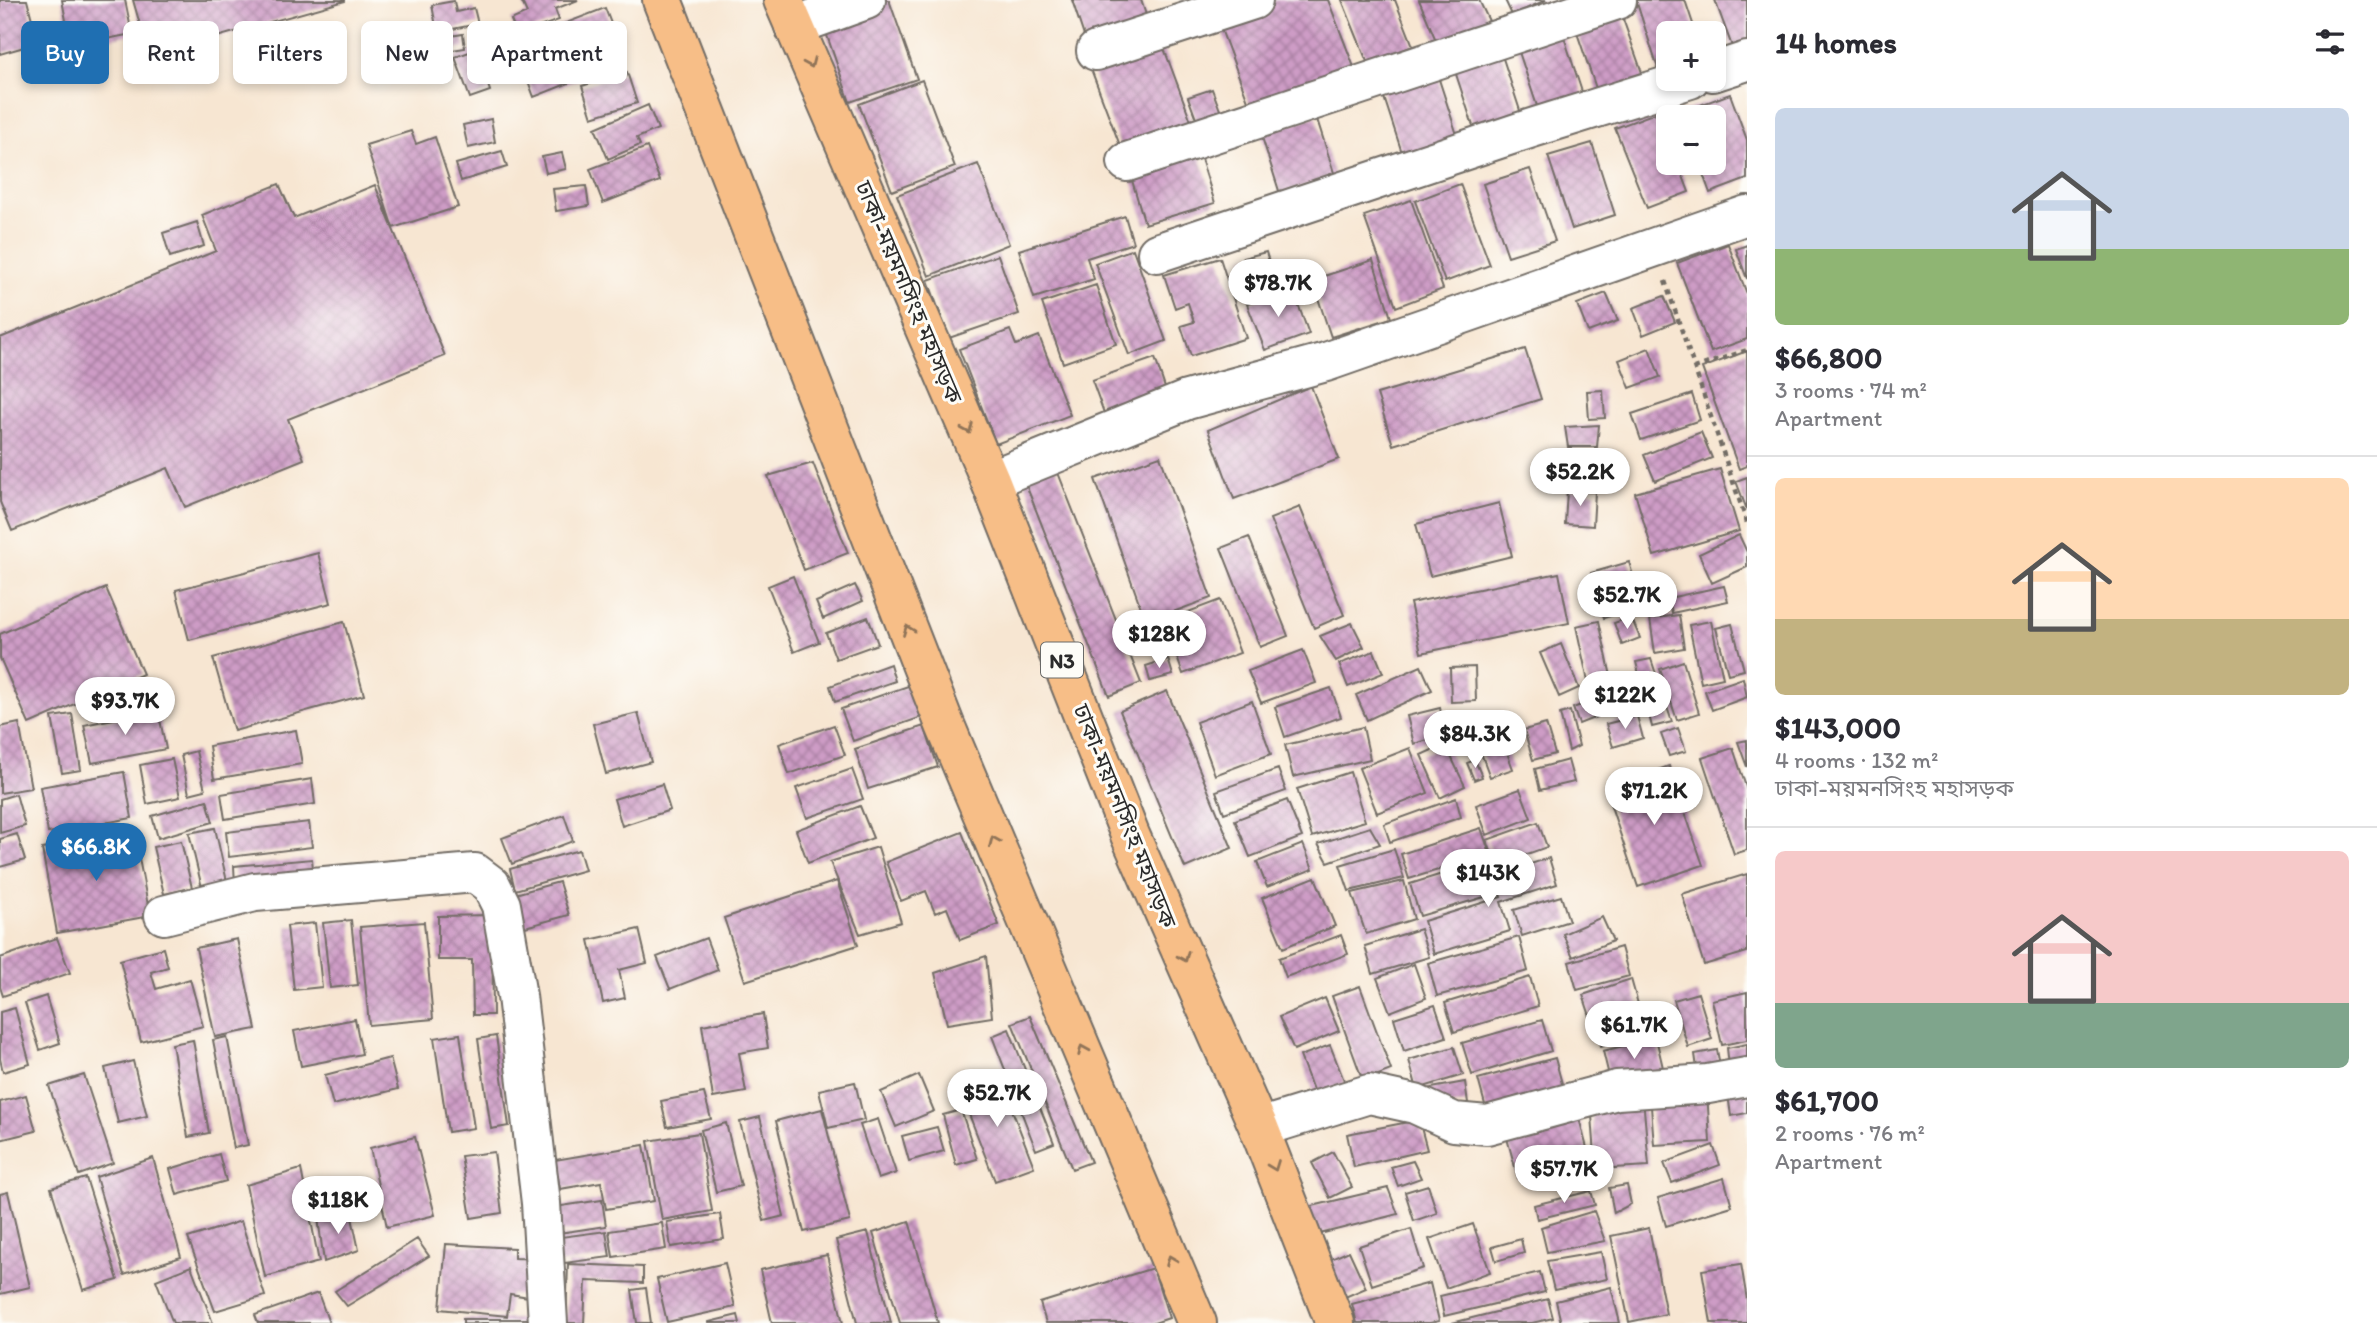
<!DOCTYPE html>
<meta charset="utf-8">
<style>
:root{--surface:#fff;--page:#f2f2f3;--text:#2b2b33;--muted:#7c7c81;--line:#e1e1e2;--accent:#1f6fb2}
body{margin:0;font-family:Itim,"Noto Sans Bengali",sans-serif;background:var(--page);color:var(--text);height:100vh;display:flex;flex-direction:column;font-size:26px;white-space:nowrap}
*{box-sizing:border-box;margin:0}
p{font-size:23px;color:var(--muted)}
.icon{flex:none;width:38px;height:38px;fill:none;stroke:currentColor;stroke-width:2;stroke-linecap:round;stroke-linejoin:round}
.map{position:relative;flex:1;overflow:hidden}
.panel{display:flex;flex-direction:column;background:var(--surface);width:630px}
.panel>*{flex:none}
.guide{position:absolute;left:21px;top:21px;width:665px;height:63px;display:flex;gap:14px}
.buttons{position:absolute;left:1656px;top:21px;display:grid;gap:14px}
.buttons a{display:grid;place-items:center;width:70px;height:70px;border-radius:10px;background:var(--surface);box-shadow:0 4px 10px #0003;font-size:35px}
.price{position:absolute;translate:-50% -60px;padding:0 16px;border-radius:24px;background:#fff;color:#222;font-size:23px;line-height:46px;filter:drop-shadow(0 2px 4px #0008)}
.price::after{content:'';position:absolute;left:50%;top:42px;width:21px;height:16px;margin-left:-10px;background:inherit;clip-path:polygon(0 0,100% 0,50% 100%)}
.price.active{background:var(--accent);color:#fff}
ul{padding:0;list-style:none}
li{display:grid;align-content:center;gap:14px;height:371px;padding:0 28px}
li+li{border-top:2px solid var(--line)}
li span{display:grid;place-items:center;height:217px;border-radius:10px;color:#555}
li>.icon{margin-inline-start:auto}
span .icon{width:126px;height:126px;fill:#fffc;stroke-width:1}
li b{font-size:30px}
h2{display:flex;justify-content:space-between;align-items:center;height:84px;padding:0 28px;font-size:30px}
.pill{padding:0 24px;border-radius:10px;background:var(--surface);box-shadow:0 4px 10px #0003;font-size:24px;line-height:63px}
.pill.active{background:var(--accent);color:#fff}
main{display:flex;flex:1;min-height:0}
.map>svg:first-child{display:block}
.building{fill:url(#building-cross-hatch)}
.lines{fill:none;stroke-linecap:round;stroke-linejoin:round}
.minor-casing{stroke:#726c65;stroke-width:42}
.highway-casing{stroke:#726c65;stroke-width:42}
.path{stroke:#726c65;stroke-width:4.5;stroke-dasharray:5 5;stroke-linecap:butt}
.minor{stroke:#fff;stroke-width:38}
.highway{stroke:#f7be87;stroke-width:38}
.oneway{stroke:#917459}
.labels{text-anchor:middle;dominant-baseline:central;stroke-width:6;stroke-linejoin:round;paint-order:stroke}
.shield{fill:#fdfcf7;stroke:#6a6a68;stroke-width:2}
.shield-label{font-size:21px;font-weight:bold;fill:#2b2b2b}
.street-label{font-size:23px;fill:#2b2b2b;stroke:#fdfcf7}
</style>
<main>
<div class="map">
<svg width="1747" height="1323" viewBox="0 0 1747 1323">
<defs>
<pattern id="building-cross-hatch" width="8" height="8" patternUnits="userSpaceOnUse" patternTransform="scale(1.75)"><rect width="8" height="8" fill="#ce9cc6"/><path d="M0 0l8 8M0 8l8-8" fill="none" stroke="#a77fa1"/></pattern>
</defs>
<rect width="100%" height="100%" fill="#fdfcf7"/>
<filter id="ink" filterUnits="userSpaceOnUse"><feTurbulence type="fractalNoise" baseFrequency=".0143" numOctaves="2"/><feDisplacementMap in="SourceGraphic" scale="14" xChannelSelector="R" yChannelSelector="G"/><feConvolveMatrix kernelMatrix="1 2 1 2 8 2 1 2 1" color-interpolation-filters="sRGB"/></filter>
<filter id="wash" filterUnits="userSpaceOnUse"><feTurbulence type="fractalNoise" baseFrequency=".00686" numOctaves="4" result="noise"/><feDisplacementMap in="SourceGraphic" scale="28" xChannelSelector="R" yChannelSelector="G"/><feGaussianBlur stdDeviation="1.57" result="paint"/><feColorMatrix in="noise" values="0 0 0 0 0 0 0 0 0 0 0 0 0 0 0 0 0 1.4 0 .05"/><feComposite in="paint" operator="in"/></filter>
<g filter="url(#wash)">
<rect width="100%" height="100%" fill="#f7e6d2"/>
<g id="blocks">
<path class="building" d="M0,0H27L38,43L0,54Z
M62,0H125L132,34L71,46Z
M133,0H345V1L149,56Z
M521,0H578L555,9L559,20L517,35L511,20L527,13Z
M873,0H889L917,79L850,102L821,18Z
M1072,0H1141L1151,30L1089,51Z
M1275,0H1328L1357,75L1253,114L1218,21Z
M1342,0H1395L1413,46L1368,64Z
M1419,0H1479L1489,21L1437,43Z
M1505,0H1546L1512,15Z
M1636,0H1685L1696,33H1668V73L1660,75Z
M1715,0H1747V44L1733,49Z
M454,1L456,12L474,8L478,24L437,32L432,5Z
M1618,5L1646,84L1600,100L1573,21Z
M605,8L613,29L605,32L617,64L534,97L514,43Z
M1560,25L1585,101L1540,115L1515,40Z
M463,34L465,48L415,56L413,42Z
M1159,35L1194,129L1124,156L1088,61Z
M500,41L508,64L484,73L490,91L470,98L455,57Z
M1498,43L1525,126L1478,141L1451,59Z
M1434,64L1460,144L1405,162L1379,82Z
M627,72L637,103L592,117L582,86Z
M922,80L955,167L892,191L859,104Z
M1212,89L1226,126L1202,135L1188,97Z
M1730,94L1747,140V179L1710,193L1699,163H1713V117H1683L1681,112Z
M648,105L658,129L637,138L640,145L608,159L595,128Z
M1658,112L1668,136V163H1678L1689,192L1647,208L1615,128Z
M1316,116L1335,176L1280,194L1261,134Z
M491,119L495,142L468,148L463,125Z
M411,131L416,144L435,137L458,207L393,228L366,145Z
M1592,143L1615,215L1572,229L1548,156Z
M1197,146L1215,203L1145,224L1128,167Z
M647,147L660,181L603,203L590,169Z
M502,151L507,167L461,181L456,164Z
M562,153L566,169L546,173L542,157Z
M978,164L1009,244L929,276L897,195Z
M1530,169L1555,241L1508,256L1483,184Z
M279,184L294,218L375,185L445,356L288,419L304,459L185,507L168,468L12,531L0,502V338L216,251L202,215Z
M1460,184L1490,265L1445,282L1415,201Z
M586,186L589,206L556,211L553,189Z
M1411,200L1443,289L1396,307L1364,216Z
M1125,216L1133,243L1087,258L1094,279L1034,298L1019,250Z
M197,222L204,246L170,257L163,233Z
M1728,244L1747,294V339L1711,352L1677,263Z
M1747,245V279L1736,249Z
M1133,249L1166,341L1129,355L1095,263Z
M1266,252L1274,278L1251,285L1243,258Z
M998,255L1019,314L949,338L928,280Z
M1220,258L1246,338L1191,356L1181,326L1194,322L1188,303L1175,308L1164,275Z
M1373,260L1391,318L1331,337L1312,280Z
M1096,285L1116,344L1063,363L1042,303Z
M1292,288L1309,334L1265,350L1247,304Z
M1606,293L1618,321L1588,332L1577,304Z
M1664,296L1675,322L1643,335L1633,308Z
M1010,330L1016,345L1039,336L1070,415L996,444L959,349Z
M1649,348L1660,377L1630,388L1619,360Z
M1525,349L1541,399L1393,445L1377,394Z
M1747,351V466L1739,469L1702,368Z
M1155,358L1166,391L1104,413L1092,380Z
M1311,386L1339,459L1234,499L1208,430Z
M1603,390L1605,418L1589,419L1587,391Z
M1692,394L1700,420L1641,440L1632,414Z
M1599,425L1597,447H1568L1565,427Z
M1701,432L1712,458L1655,481L1644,455Z
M1160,456L1211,598L1146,622L1095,479Z
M1567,460L1612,462L1610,477L1567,474Z
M813,463L848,553L804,570L768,476Z
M1055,465L1141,683L1109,696L1023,477Z
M1720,469L1739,531L1654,556L1635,493Z
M1747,477V510L1736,481Z
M1567,490L1595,492L1593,526L1565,524Z
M1499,503L1512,556L1430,576L1416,524Z
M1300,507L1344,615L1314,628L1270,519Z
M1739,535L1747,552V567L1712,583L1699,554Z
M1249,537L1288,636L1260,647L1221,548Z
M318,553L331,603L189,640L176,590Z
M1629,562L1642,606L1604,618L1591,573Z
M1559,573L1569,623L1421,653L1410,603Z
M793,576L819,642L794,652L768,586Z
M855,585L863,601L823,619L816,602Z
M1724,586L1728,601L1672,613L1669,598Z
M106,588L143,674L29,724L0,658V634Z
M1220,600L1240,653L1183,674L1164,621Z
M1679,615L1684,648L1655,653L1650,619Z
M868,617L878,644L836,659L826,633Z
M1631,617L1640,638L1622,645L1614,623Z
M1599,621L1612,681L1589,686L1576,626Z
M1711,621L1723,678L1701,683L1689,625Z
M344,622L364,695L234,731L213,658Z
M1352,623L1364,647L1336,661L1320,636Z
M1732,624L1744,670L1728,674L1716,628Z
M1561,644L1579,688L1559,697L1540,653Z
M1303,650L1316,683L1261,703L1248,671Z
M1374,651L1383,673L1348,687L1339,664Z
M1168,659L1173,675L1150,681L1146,666Z
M1651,659L1672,722L1652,727L1636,662Z
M1683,661L1699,713L1677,720L1660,669Z
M890,664L895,681L835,702L830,686Z
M1421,666L1432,690L1367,720L1356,695Z
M1475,667L1476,701L1451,702L1450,668Z
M1743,678L1747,697L1712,710L1705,691Z
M911,685L922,717L853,741L841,709Z
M1331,688L1341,717L1285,737L1275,707Z
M1167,691L1232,848L1185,868L1120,711Z
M1618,691L1624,706L1579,724L1573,708Z
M1252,701L1271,754L1215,775L1196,722Z
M1440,708L1446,735L1414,744L1407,716Z
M158,710L166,749L92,763L84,725Z
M1570,711L1579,746L1569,751L1560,714Z
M638,713L651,762L606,774L593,724Z
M72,714L81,770L62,773L52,717Z
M1637,716L1643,738L1613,747L1606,724Z
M1495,720L1513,769L1490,777L1472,729Z
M19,723L31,788L0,793V727Z
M1546,724L1555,754L1533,760L1524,730Z
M834,725L845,755L789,774L779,744Z
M924,726L938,767L868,789L855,749Z
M1363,727L1370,759L1293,777L1285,745Z
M1678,728L1686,751L1669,756L1661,734Z
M296,730L302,764L214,779L209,746Z
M1747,740V767L1738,742Z
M1445,744L1465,786L1440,798L1421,755Z
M1410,748L1428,793L1377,813L1359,768Z
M1733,748L1747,790V850L1734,854L1702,758Z
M196,751L205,790L189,794L181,755Z
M172,759L180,797L147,804L140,765Z
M1475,760L1482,777L1474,780L1467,763Z
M1568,760L1574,782L1540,790L1535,769Z
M1669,766L1703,865L1638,887L1605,788Z
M852,769L863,799L807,818L796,788Z
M1278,769L1286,791L1224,813L1216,791Z
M124,772L132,818L48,833L40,787Z
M1350,772L1365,821L1312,837L1297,789Z
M312,779L315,804L225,819L221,794Z
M662,784L670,810L622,826L614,799Z
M1520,789L1531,818L1487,835L1476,805Z
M16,794L25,826L0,833V799Z
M1456,798L1461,817L1390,842L1384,824Z
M207,800L213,822L158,838L152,816Z
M1287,800L1302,837L1250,857L1235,820Z
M860,806L873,838L808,863L796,830Z
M564,815L573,841L512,864L502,838Z
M309,822L312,847L229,857L226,832Z
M1538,822L1547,847L1496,865L1487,840Z
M1370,827L1380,844L1328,862L1318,844Z
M215,828L228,886L203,892L189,833Z
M1481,828L1490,854L1409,879L1401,854Z
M134,832L150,916L57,933L42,849Z
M962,832L999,925L960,940L947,908L935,913L926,891L901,901L886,862Z
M17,834L25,860L0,867V839Z
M181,841L192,888L164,894L153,847Z
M1303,844L1313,869L1267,887L1257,862Z
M878,847L901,922L860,934L830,862Z
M1394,849L1404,878L1349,891L1340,865Z
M579,850L585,870L515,890L510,869Z
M1549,858L1557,884L1501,902L1510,931L1434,954L1424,921L1501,897L1494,876Z
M312,859L314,878L235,885L234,866Z
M1487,860L1498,893L1420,916L1410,884Z
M1747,874V952L1704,965L1682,894Z
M1315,877L1335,926L1283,948L1262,898Z
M837,881L858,945L745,981L724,918Z
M1404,881L1414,919L1366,934L1352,893Z
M559,882L569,915L525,927L515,894Z
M1561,896L1569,921L1522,936L1514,910Z
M492,915L493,1015H473L472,960H438V916Z
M1602,917L1613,941L1573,957L1563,934Z
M351,920L358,985L330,988L323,923Z
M424,922L433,1019L369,1025L360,927Z
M315,923L322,987L294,990L287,926Z
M639,929L647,963L619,970L625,998L603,1003L589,940Z
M1420,929L1429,957L1373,974L1365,946Z
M1341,935L1348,954L1286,977L1279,958Z
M1519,937L1528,971L1437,996L1428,963Z
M57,938L70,973L3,996L0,987V958Z
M706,938L718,970L670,989L657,957Z
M237,939L256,1029L215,1037L196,948Z
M1621,947L1629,976L1577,990L1569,962Z
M163,948L168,967L151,972L156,989L190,979L203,1026L141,1042L120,960Z
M986,956L992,1017L947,1024L935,973Z
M1414,964L1426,998L1390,1012L1377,978Z
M1530,977L1538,1006L1454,1032L1445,1003Z
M1631,979L1638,1004L1591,1019L1583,995Z
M1360,986L1391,1070L1363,1081L1332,996Z
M1747,992V1040L1722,1045L1712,1000Z
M1698,993L1712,1039L1688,1047L1674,1000Z
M46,996L60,1043L40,1050L25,1003Z
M1325,998L1339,1031L1294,1050L1279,1017Z
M1435,1005L1446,1037L1404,1051L1394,1018Z
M1643,1006L1651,1029L1601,1046L1593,1022Z
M15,1008L30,1064L3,1072L0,1059V1012Z
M763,1014L768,1048L739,1053L746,1092L713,1098L702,1025Z
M1030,1016L1091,1162L1072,1169L1012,1023Z
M355,1019L362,1054L301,1066L294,1031Z
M1542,1020L1551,1051L1472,1075L1462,1043Z
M1009,1029L1054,1143L1036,1150L992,1036Z
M460,1034L474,1128L448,1132L434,1038Z
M496,1036L509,1126L491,1129L478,1039Z
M227,1037L248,1145L234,1148L213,1040Z
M1656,1038L1664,1072L1611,1084L1603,1051Z
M193,1040L209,1133L188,1137L172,1044Z
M1747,1044V1071L1730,1074L1727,1048Z
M1330,1045L1345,1083L1315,1095L1300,1056Z
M1454,1047L1463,1075L1417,1089L1409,1060Z
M1717,1050L1721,1071L1698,1075L1695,1054Z
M390,1058L398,1089L333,1105L325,1075Z
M1555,1058L1564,1091L1487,1112L1478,1079Z
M133,1061L147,1116L118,1123L105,1068Z
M84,1075L113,1163L79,1175L49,1086Z
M919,1075L934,1111L896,1127L881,1092Z
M999,1076L1034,1167L995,1181L960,1091Z
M855,1082L864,1120L828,1128L819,1090Z
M1465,1082L1468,1103L1432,1109L1426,1089Z
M1747,1084V1113L1731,1116L1727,1087Z
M1707,1090L1710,1142L1654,1145L1650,1094Z
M704,1093L711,1119L667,1127L661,1101Z
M26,1095L36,1131L0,1140V1102Z
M1643,1098L1649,1166L1596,1169L1591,1102Z
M822,1109L850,1221L804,1232L776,1121Z
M961,1110L977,1159L956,1165L943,1115Z
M1577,1111L1590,1159L1518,1178L1505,1131Z
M760,1117L784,1216L764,1221L740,1122Z
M878,1119L896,1173L878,1179L860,1125Z
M1419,1120L1427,1150L1354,1167L1347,1134Z
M726,1123L741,1186L716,1192L701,1130Z
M937,1127L944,1151L909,1161L902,1136Z
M699,1133L712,1211L662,1220L648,1141Z
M415,1137L435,1215L387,1227L370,1148Z
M644,1145L654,1201L606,1209L601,1182L560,1189L555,1160Z
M1713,1145L1720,1165L1672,1183L1664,1163Z
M494,1152L502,1213L471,1218L461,1156Z
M1333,1152L1352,1187L1330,1198L1312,1163Z
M219,1154L226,1181L177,1195L170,1169Z
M153,1158L181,1257L124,1275L96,1177Z
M1413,1161L1421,1178L1398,1186L1391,1167Z
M301,1169L319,1262L265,1277L246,1185Z
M86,1178L118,1280L83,1290L51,1188Z
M1724,1178L1732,1206L1666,1226L1658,1198Z
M1428,1185L1437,1213L1414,1221L1405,1192Z
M1627,1185L1631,1204L1614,1213L1609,1188Z
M1388,1188L1398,1214L1312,1236L1304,1208Z
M1591,1191L1595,1205L1537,1219L1534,1205Z
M8,1192L30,1287L0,1294V1194Z
M602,1200L606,1226L552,1234L548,1208Z
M1594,1211L1605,1241L1547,1252L1541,1227Z
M351,1213L359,1250L324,1262L318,1218Z
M720,1214L724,1239L671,1247L667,1222Z
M241,1221L265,1296L215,1311L188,1238Z
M909,1221L938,1323H900L873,1233Z
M662,1223L666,1249L613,1257L609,1231Z
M1473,1224L1490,1272L1446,1288L1429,1239Z
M1649,1228L1666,1314L1629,1322L1611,1236Z
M1411,1229L1423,1268L1372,1285L1359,1246Z
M606,1231L610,1257L557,1264L553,1238Z
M868,1232L891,1323H857L836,1240Z
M417,1239L429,1256L347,1306L335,1291Z
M1521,1239L1524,1253L1496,1261L1492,1247Z
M446,1244L514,1248V1258L543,1259L541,1299L510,1294L507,1316L440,1309Z
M1349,1251L1366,1288L1336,1301L1320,1264Z
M1601,1252L1607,1279L1554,1290L1547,1261Z
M827,1255L843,1323H772L760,1270Z
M725,1263L735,1307L667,1322L657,1279Z
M568,1264L643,1267V1283L586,1281L584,1323H566Z
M1741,1264L1747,1300V1323H1711L1702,1270Z
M191,1266L213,1323H173L156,1280Z
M1153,1268L1169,1318L1154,1323H1046L1040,1303Z
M1540,1272L1545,1292L1444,1316L1440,1296Z
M1430,1283L1439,1321L1430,1323H1357L1352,1304Z
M1611,1287L1620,1323H1561L1556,1301Z
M646,1288L651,1323H637L632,1290Z
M318,1293L329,1323H258L255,1315Z
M1548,1299L1553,1318L1532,1323H1452Z
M738,1315L740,1323H709V1322Z
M463,1319H542V1323H463Z"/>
</g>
</g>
<g filter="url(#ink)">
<use href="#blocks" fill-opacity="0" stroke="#726c65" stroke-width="2"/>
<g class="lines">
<defs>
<path id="minor" d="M794,26L866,0
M1096,51L1253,0
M1713,72L1747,61
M1127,162L1617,0
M1157,253L1532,128L1690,79
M990,480L1187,400L1326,362L1747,215
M164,915L255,892L475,873L491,885L501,905L517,996L541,1203L548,1323
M1259,1128L1369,1094L1415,1104L1454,1122L1487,1125L1617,1090L1708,1084L1747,1077"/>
<path id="highway" d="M662,0L945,725L1197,1323
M783,0L990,480L1130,835L1259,1128L1335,1323"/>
</defs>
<use href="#minor" class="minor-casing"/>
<use href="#highway" class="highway-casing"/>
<path class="path" d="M1665,281L1747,523
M1694,368L1747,350"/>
<use href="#minor" class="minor"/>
<use href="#highway" class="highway"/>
</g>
<defs><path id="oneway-chevron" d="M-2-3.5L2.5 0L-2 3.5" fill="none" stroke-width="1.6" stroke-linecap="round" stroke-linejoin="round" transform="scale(1.75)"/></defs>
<g class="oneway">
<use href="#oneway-chevron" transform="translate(810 63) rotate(67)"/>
<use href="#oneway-chevron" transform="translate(968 429) rotate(67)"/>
<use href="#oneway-chevron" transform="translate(908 630) rotate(-111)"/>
<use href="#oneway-chevron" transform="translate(994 841) rotate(-113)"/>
<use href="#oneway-chevron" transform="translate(1184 957) rotate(66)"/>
<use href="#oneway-chevron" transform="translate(1083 1050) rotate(-113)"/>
<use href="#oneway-chevron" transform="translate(1274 1166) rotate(69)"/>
<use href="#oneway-chevron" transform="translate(1171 1260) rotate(-112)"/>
</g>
</g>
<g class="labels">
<rect class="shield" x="1041" y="642.5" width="42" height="35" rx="5"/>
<g class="shield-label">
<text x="1062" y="660">N3</text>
</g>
<g class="street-label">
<text transform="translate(909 292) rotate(67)">ঢাকা-ময়মনসিংহ মহাসড়ক</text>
<text transform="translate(1125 816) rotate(68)">ঢাকা-ময়মনসিংহ মহাসড়ক</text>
</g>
</g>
</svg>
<div class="buttons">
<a>+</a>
<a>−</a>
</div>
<b class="price" style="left:1278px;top:319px">$78.7K</b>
<b class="price" style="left:1580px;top:508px">$52.2K</b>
<b class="price" style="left:1627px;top:631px">$52.7K</b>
<b class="price" style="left:1159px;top:670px">$128K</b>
<b class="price" style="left:1625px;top:731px">$122K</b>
<b class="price" style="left:125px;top:737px">$93.7K</b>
<b class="price" style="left:1475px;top:770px">$84.3K</b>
<b class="price" style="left:1654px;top:827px">$71.2K</b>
<b class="price active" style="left:96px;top:883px">$66.8K</b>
<b class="price" style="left:1488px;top:909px">$143K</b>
<b class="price" style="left:1634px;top:1061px">$61.7K</b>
<b class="price" style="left:997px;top:1129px">$52.7K</b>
<b class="price" style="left:1564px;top:1205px">$57.7K</b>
<b class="price" style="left:338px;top:1236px">$118K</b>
<div class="guide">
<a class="pill active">Buy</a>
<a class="pill">Rent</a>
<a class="pill">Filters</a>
<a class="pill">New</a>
<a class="pill">Apartment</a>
</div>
</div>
<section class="panel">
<h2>14 homes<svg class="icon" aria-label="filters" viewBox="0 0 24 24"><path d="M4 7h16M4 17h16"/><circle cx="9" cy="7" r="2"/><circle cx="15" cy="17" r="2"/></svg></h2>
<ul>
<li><span style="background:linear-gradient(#c9d6e8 65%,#8fb573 0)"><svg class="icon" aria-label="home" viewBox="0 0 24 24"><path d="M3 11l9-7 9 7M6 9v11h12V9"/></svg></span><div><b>$66,800</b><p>3 rooms · 74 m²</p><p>Apartment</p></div></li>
<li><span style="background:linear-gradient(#ffd9b3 65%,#c2b280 0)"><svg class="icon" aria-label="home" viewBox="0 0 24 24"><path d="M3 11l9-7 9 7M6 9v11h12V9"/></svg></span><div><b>$143,000</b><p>4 rooms · 132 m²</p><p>ঢাকা-ময়মনসিংহ মহাসড়ক</p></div></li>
<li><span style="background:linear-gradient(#f6c9c9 70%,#7fa58c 0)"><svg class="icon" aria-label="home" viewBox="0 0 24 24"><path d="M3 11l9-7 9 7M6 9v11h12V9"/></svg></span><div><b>$61,700</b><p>2 rooms · 76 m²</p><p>Apartment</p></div></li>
</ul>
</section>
</main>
